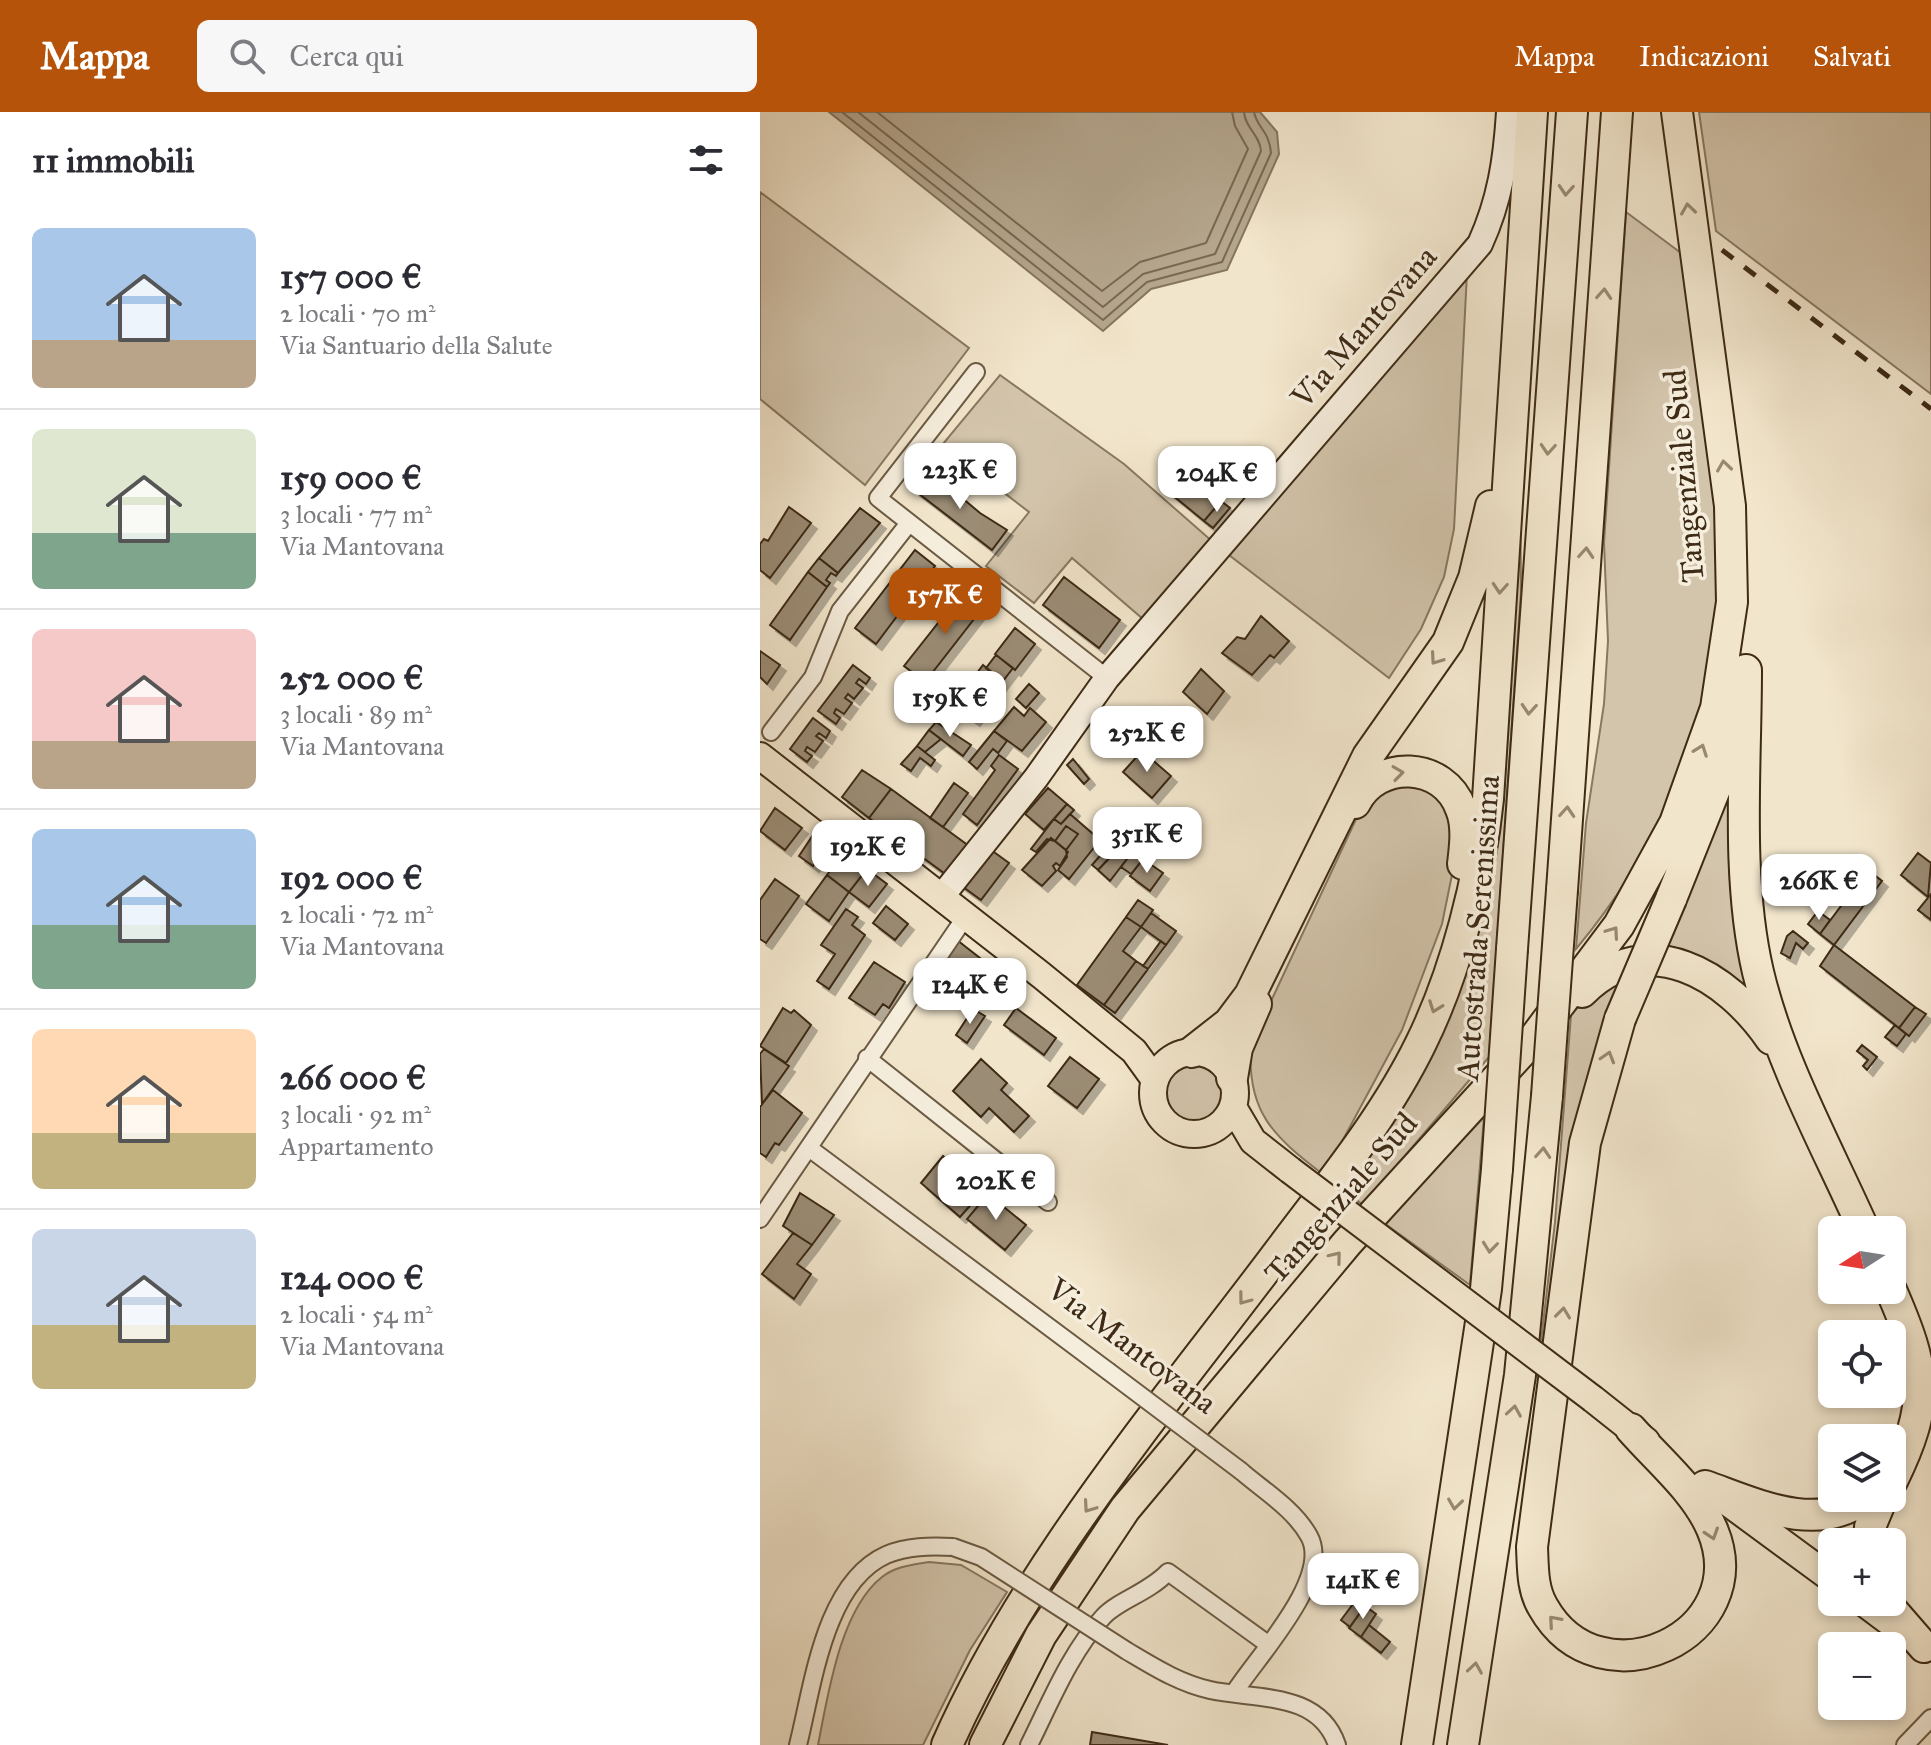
<!DOCTYPE html>
<html lang="it">
<meta charset="utf-8">
<style>
:root{--surface:#fff;--page:#f7f7f7;--text:#2b2b33;--muted:#7c7c81;--line:#e1e1e2;--accent:#b45309}
body{margin:0;font-family:"IM FELL Great Primer",serif;background:var(--page);color:var(--text);height:100vh;display:flex;flex-direction:column;font-size:30px;white-space:nowrap}
*{box-sizing:border-box;margin:0}
p{font-size:26px;color:var(--muted)}
.icon{flex:none;width:44px;height:44px;fill:none;stroke:currentColor;stroke-width:2;stroke-linecap:round;stroke-linejoin:round}
.map{position:relative;flex:1;overflow:hidden}
.sheet{display:flex;flex-direction:column;background:var(--surface);width:760px}
.sheet>*{flex:none}
.needle{width:52px;rotate:258deg}
.controls{position:absolute;left:1058px;top:1104px;display:grid;gap:16px}
.controls a{display:grid;place-items:center;width:88px;height:88px;border-radius:12px;background:var(--surface);box-shadow:0 4px 12px #0003;font-size:40px}
.price{position:absolute;translate:-50% -68px;padding:0 18px;border-radius:16px;background:#fff;color:#222;font-size:26px;line-height:52px;filter:drop-shadow(0 2px 4px #0008)}
.price::after{content:'';position:absolute;left:50%;top:48px;width:24px;height:18px;margin-left:-12px;background:inherit;clip-path:polygon(0 0,100% 0,50% 100%)}
.price.active{background:var(--accent);color:#fff}
ul{padding:0;list-style:none}
li{display:flex;align-items:center;gap:24px;height:200px;padding:0 32px}
li+li{border-top:2px solid var(--line)}
li span{display:grid;place-items:center;flex:none;width:224px;height:160px;border-radius:12px;color:#555}
li>.icon{margin-inline-start:auto}
span .icon{width:96px;height:96px;fill:#fffc;stroke-width:1}
li b{font-size:34px}
h2{display:flex;justify-content:space-between;align-items:center;height:96px;padding:0 32px;font-size:34px}
header{display:flex;align-items:center;gap:48px;box-sizing:border-box;height:112px;padding:0 40px;background:var(--accent);color:#fff}
header strong{font-size:38px}
nav{display:flex;gap:44px;margin-inline-start:auto;font-size:28px}
.search{width:560px;height:72px;background:var(--page);display:flex;align-items:center;gap:20px;box-sizing:border-box;padding:0 28px;border-radius:12px;color:var(--muted);font-size:30px}
main{display:flex;flex:1;min-height:0}
.map>svg:first-child{display:block}
.green{fill:#d3c5ac;stroke:#887861;stroke-width:2}
.water{fill:#b4a68d;stroke:#85755d;stroke-width:2}
.lines{fill:none;stroke-linecap:round;stroke-linejoin:round}
.shore{stroke:#796852;stroke-width:2}
.building{fill:#9b8c74;stroke:#3e2b16;stroke-width:2;filter:url(#shadow)}
.street-casing{stroke:#6b5a43;stroke-width:20}
.secondary-casing{stroke:#3e2b16;stroke-width:28}
.primary-casing{stroke:#3e2b16;stroke-width:30}
.highway-casing{stroke:#3e2b16;stroke-width:34}
.street{stroke:#f6eedd;stroke-width:16}
.secondary{stroke:#f6eedd;stroke-width:24}
.primary{stroke:#f1e5cb;stroke-width:26}
.highway{stroke:#f1e5cb;stroke-width:30}
.rail{stroke:#3e2b16;stroke-width:5;stroke-dasharray:14 14;stroke-linecap:butt}
.street-bridge-casing{stroke:#6b5a43;stroke-width:20;stroke-linecap:butt}
.primary-bridge-casing{stroke:#3e2b16;stroke-width:30;stroke-linecap:butt}
.highway-bridge-casing{stroke:#3e2b16;stroke-width:34;stroke-linecap:butt}
.street-bridge{stroke:#f6eedd;stroke-width:16}
.primary-bridge{stroke:#f1e5cb;stroke-width:26}
.highway-bridge{stroke:#f1e5cb;stroke-width:30}
.oneway{stroke:#988870}
.labels{text-anchor:middle;dominant-baseline:central;stroke-width:7;stroke-linejoin:round;paint-order:stroke}
.street-label{font-size:32px;fill:#3e2b16;stroke:#f6eedd}
</style>
<header>
<strong>Mappa</strong>
<div class="search"><svg class="icon" aria-label="search" viewBox="0 0 24 24"><circle cx="10" cy="10" r="6"/><path d="M15 15l6 6"/></svg>Cerca qui</div>
<nav><a>Mappa</a><a>Indicazioni</a><a>Salvati</a></nav>
</header>
<main>
<section class="sheet">
<h2>11 immobili<svg class="icon" aria-label="filters" viewBox="0 0 24 24"><path d="M4 7h16M4 17h16"/><circle cx="9" cy="7" r="2"/><circle cx="15" cy="17" r="2"/></svg></h2>
<ul>
<li><span style="background:linear-gradient(#a9c7e8 70%,#b9a48a 0)"><svg class="icon" aria-label="home" viewBox="0 0 24 24"><path d="M3 11l9-7 9 7M6 9v11h12V9"/></svg></span><div><b>157 000 €</b><p>2 locali · 70 m²</p><p>Via Santuario della Salute</p></div></li>
<li><span style="background:linear-gradient(#dfe7d0 65%,#7fa58c 0)"><svg class="icon" aria-label="home" viewBox="0 0 24 24"><path d="M3 11l9-7 9 7M6 9v11h12V9"/></svg></span><div><b>159 000 €</b><p>3 locali · 77 m²</p><p>Via Mantovana</p></div></li>
<li><span style="background:linear-gradient(#f6c9c9 70%,#b9a48a 0)"><svg class="icon" aria-label="home" viewBox="0 0 24 24"><path d="M3 11l9-7 9 7M6 9v11h12V9"/></svg></span><div><b>252 000 €</b><p>3 locali · 89 m²</p><p>Via Mantovana</p></div></li>
<li><span style="background:linear-gradient(#a9c7e8 60%,#7fa58c 0)"><svg class="icon" aria-label="home" viewBox="0 0 24 24"><path d="M3 11l9-7 9 7M6 9v11h12V9"/></svg></span><div><b>192 000 €</b><p>2 locali · 72 m²</p><p>Via Mantovana</p></div></li>
<li><span style="background:linear-gradient(#ffd9b3 65%,#c2b280 0)"><svg class="icon" aria-label="home" viewBox="0 0 24 24"><path d="M3 11l9-7 9 7M6 9v11h12V9"/></svg></span><div><b>266 000 €</b><p>3 locali · 92 m²</p><p>Appartamento</p></div></li>
<li><span style="background:linear-gradient(#c9d6e8 60%,#c2b280 0)"><svg class="icon" aria-label="home" viewBox="0 0 24 24"><path d="M3 11l9-7 9 7M6 9v11h12V9"/></svg></span><div><b>124 000 €</b><p>2 locali · 54 m²</p><p>Via Mantovana</p></div></li>
</ul>
</section>
<div class="map">
<svg width="1171" height="1633" viewBox="0 0 1171 1633">
<defs>
<filter id="shadow"><feDropShadow dx="6" dy="6" stdDeviation="0" flood-color="#0004"/></filter>
</defs>
<rect width="100%" height="100%" fill="#f1e5cb"/>
<filter id="stains"><feTurbulence type="fractalNoise" baseFrequency=".0025" numOctaves="4"/><feColorMatrix values="0 0 0 0 .2 0 0 0 0 .09 0 0 0 0 .02 0 0 0 .5 -.17"/></filter>
<radialGradient id="worn" r=".72"><stop offset=".6" stop-color="#630" stop-opacity="0"/><stop offset="1" stop-color="#630" stop-opacity=".3"/></radialGradient>
<path class="green" d="M939,0H1171V282L956,119Z
M0,80L209,236L105,373L0,287Z
M866,100L921,141C938,263 965,390 956,514C948,632 891,747 816,837L826,711L844,592L848,529L844,431Z
M707,161L694,417L684,465L661,517L629,566L469,443Z
M240,263L364,352L453,430L383,507L312,446L274,491L226,454L269,400L182,333Z
M760,374L761,480L729,945L603,1093L579,1074L682,899Z
M977,630L1001,898L897,839Z
M661,669L687,691L695,748L682,812L642,918L564,1063C513,1024 486,1000 491,932L605,688L618,676Z
M862,863L791,1236L781,1229L795,1110L811,903L826,886Z
M401 982a33 33 0 1 1 66 0a33 33 0 1 1-66 0Z
M724,1005L710,1173L624,1111Z
M169,1450L201,1453L247,1480L210,1538L163,1633H58C68,1583 80,1498 122,1465C136,1454 152,1453 169,1450Z"/>
<path class="water" d="M69,0H500L517,20L519,42L467,158L391,177L343,219Z"/>
<g class="lines">
<path class="shore" d="M82,0L343,208L387,170L462,150L511,41C509,18 497,16 494,0
M98,0L343,195L383,162L455,142L501,39C500,23 485,16 484,0
M117,0L342,179L380,150L446,131L488,37L475,14L472,0"/>
</g>
<path class="building" d="M433,344L442,352L431,365L461,389L444,409L405,377Z
M170,359L220,401L247,418L232,438L154,378Z
M461,389L470,396L453,416L444,409Z
M29,395L51,411L10,466L0,458V432L4,427L8,429Z
M100,396L120,411L78,461L59,446Z
M155,438L175,454L116,532L95,516Z
M59,446L78,461L76,464L71,461L66,468L70,471L67,475L48,460Z
M48,460L67,475L30,528L10,513Z
M304,465L360,508L339,536L283,493Z
M205,477L225,493L165,570L144,554Z
M501,504L529,529L514,546L510,543L492,563L462,541L477,525L485,527Z
M255,516L275,532L255,558L235,542Z
M0,539L20,553L7,572L0,565Z
M236,543L253,556L243,569L226,556Z
M93,553L110,566L106,572L99,567L96,571L103,576L94,587L88,582L85,586L92,591L84,602L76,597L74,601L80,606L76,612L58,599Z
M223,553L243,569L214,608L193,593Z
M441,557L464,579L447,602L423,580Z
M269,572L279,581L266,596L256,587Z
M254,595L264,604L270,596L286,610L262,639L234,619Z
M53,606L70,619L66,626L59,621L56,624L63,629L55,640L47,635L45,639L52,644L47,650L30,637Z
M176,610L211,633L203,644L169,618Z
M169,618L181,627L165,640L157,634Z
M234,619L247,629L238,641L233,637L217,657L209,650Z
M157,634L175,648L171,654L160,646L151,659L141,652Z
M382,639L411,664L392,686L363,660Z
M239,643L258,657L217,713L203,702L235,658L231,654Z
M313,647L329,667L324,672L307,653Z
M102,658L131,677L109,706L82,685Z
M194,671L208,681L183,715L170,706Z
M288,676L307,692L284,718L265,702Z
M131,677L209,734L188,764L109,706Z
M307,692L314,698L301,712L294,707Z
M15,696L42,716L25,738L0,719Z
M310,702L340,728L309,767L298,758L307,745L306,738L318,722L306,714L295,729L287,727L276,740L271,737L294,707L301,712Z
M59,714L73,724L53,754L39,744Z
M306,714L318,722L306,738L295,729Z
M291,726L308,740L300,754L296,751L293,754L296,759L282,774L262,758Z
M364,731L373,739L350,769L338,758Z
M227,735L249,751L221,788L199,772Z
M345,738L351,744L338,758L332,753Z
M85,739L107,757L89,780L67,763Z
M373,739L383,747L371,762L361,755Z
M1158,741L1171,751L1168,785L1141,763Z
M383,747L403,761L390,779L370,764Z
M107,757L127,772L109,795L89,780Z
M1108,758L1122,769L1074,833L1060,822Z
M67,763L89,780L69,809L46,792Z
M1049,766L1060,776L1052,784L1041,774Z
M15,767L39,784L6,831L0,827V788Z
M1171,782V808L1158,798Z
M378,788L393,798L381,815L366,805Z
M126,794L148,812L135,828L113,811Z
M86,797L98,805L92,813L105,823L69,877L57,869L75,842L61,833Z
M1058,799L1070,808L1060,822L1048,812Z
M391,801L416,819L406,833L381,815Z
M366,805L381,815L363,839L376,849L344,893L317,873Z
M1033,819L1048,831L1043,837L1036,831L1030,846L1021,841L1027,824Z
M197,828L225,850L206,876L177,855Z
M401,829L406,833L388,857L383,854Z
M1074,833L1155,895L1139,916L1060,854Z
M376,849L388,857L355,901L344,893Z
M114,850L145,870L129,896L123,892L115,903L89,886Z
M225,850L238,861L220,887L206,876Z
M1155,895L1166,902L1149,924L1139,916Z
M23,896L31,901L34,898L51,913L26,951L0,934Z
M256,896L296,926L284,943L244,913Z
M213,897L225,904L207,931L196,923Z
M1135,913L1146,922L1137,934L1125,925Z
M1102,933L1117,945L1107,958L1103,954L1108,948L1097,939Z
M4,937L29,954L2,992L0,942Z
M310,945L339,967L317,996L288,974Z
M221,947L247,971L241,978L269,1004L254,1020L229,996L221,1005L193,979Z
M13,978L42,1001L19,1033L15,1031L6,1045L0,1041V995Z
M183,1044L223,1079L200,1105L161,1071Z
M40,1081L74,1103L52,1133L23,1114Z
M228,1082L266,1113L245,1138L207,1107Z
M33,1121L52,1133L37,1152L51,1162L34,1187L2,1162Z
M596,1488L605,1494L590,1515L581,1508Z
M605,1494L616,1502L601,1525L589,1516Z
M609,1513L630,1530L621,1541L601,1525Z
M332,1620L408,1633H330Z"/>
<g class="lines">
<defs>
<path id="street" d="M216,260L118,386L347,566
M11,620L53,565L80,499L149,411
M107,946L288,1090
M49,1036L348,1259
M0,1107L206,804
M367,1539C394,1555 419,1571 450,1578C496,1588 559,1579 577,1633
M474,1581C495,1547 573,1466 549,1424C534,1397 504,1379 481,1359
M38,1633C53,1574 64,1471 126,1443C147,1434 170,1434 193,1435
M269,1633C290,1591 311,1539 343,1505C357,1489 388,1481 408,1460L509,1533
M1145,1633L1171,1606"/>
<path id="secondary" d="M182,784L276,666L347,566L720,132C740,88 746,48 749,0"/>
<path id="primary" d="M0,644L281,863L374,939L395,968
M393 981a41 41 0 1 1 82 0a41 41 0 1 1-82 0Z
M473,995L493,1029L530,1058
M833,1287L886,1329
M959,1384L1072,1467
M1103,1490L1139,1517"/>
<path id="highway" d="M986,558C986,655 976,766 998,860C1019,949 1067,1035 1104,1118
M595,691C617,647 684,649 701,697C708,714 705,735 703,752
M802,778L857,0
M911,787L963,657L975,608
M752,837L812,0
M822,880C888,814 967,863 1011,927
M860,907L825,1031L772,1435C773,1455 772,1477 783,1495C840,1596 997,1523 952,1417C936,1379 898,1348 871,1317
M432,940L469,911L490,883L608,644L688,530L714,466L731,394
M472,966L477,936L496,892
M1131,1178C1166,1258 1171,1290 1132,1369
M945,1374C996,1392 1056,1422 1105,1386
M1109,1430L1110,1415L1122,1386
M1125,1490L1164,1535
M187,1633C267,1453 400,1298 518,1141C568,1074 624,1007 661,931C696,860 720,766 728,687L772,0
M225,1633L281,1523L365,1397L587,1131L775,925L859,813L915,711L956,596L972,490L970,394L917,0
M657,1633L726,1177L737,1057
M703,1633L760,1263L787,984"/>
</defs>
<use href="#street" class="street-casing"/>
<use href="#secondary" class="secondary-casing"/>
<use href="#primary" class="primary-casing"/>
<use href="#highway" class="highway-casing"/>
<use href="#street" class="street"/>
<use href="#secondary" class="secondary"/>
<use href="#primary" class="primary"/>
<use href="#highway" class="highway"/>
<path class="rail" d="M962,138L1171,297"/>
<defs>
<path id="street-bridge" d="M348,1259L481,1359
M193,1435L221,1445L367,1539"/>
<path id="primary-bridge" d="M530,1058L833,1287"/>
<path id="highway-bridge" d="M860,907L911,787
M787,984L802,778
M737,1057L752,837"/>
</defs>
<use href="#street-bridge" class="street-bridge-casing"/>
<use href="#primary-bridge" class="primary-bridge-casing"/>
<use href="#highway-bridge" class="highway-bridge-casing"/>
<use href="#street-bridge" class="street-bridge"/>
<use href="#primary-bridge" class="primary-bridge"/>
<use href="#highway-bridge" class="highway-bridge"/>
</g>
<defs><path id="oneway-chevron" d="M-2-3.5L2.5 0L-2 3.5" fill="none" stroke-width="1.6" stroke-linecap="round" stroke-linejoin="round" transform="scale(2)"/></defs>
<g class="oneway">
<use href="#oneway-chevron" transform="translate(806 78) rotate(94)"/>
<use href="#oneway-chevron" transform="translate(928 97) rotate(-98)"/>
<use href="#oneway-chevron" transform="translate(844 182) rotate(-86)"/>
<use href="#oneway-chevron" transform="translate(788 337) rotate(94)"/>
<use href="#oneway-chevron" transform="translate(964 354) rotate(-98)"/>
<use href="#oneway-chevron" transform="translate(826 441) rotate(-86)"/>
<use href="#oneway-chevron" transform="translate(740 476) rotate(94)"/>
<use href="#oneway-chevron" transform="translate(676 547) rotate(125)"/>
<use href="#oneway-chevron" transform="translate(769 597) rotate(94)"/>
<use href="#oneway-chevron" transform="translate(941 638) rotate(-70)"/>
<use href="#oneway-chevron" transform="translate(638 661) rotate(-8)"/>
<use href="#oneway-chevron" transform="translate(807 700) rotate(-86)"/>
<use href="#oneway-chevron" transform="translate(853 820) rotate(-55)"/>
<use href="#oneway-chevron" transform="translate(675 895) rotate(110)"/>
<use href="#oneway-chevron" transform="translate(848 945) rotate(-73)"/>
<use href="#oneway-chevron" transform="translate(783 1041) rotate(-86)"/>
<use href="#oneway-chevron" transform="translate(730 1135) rotate(96)"/>
<use href="#oneway-chevron" transform="translate(576 1145) rotate(-51)"/>
<use href="#oneway-chevron" transform="translate(484 1187) rotate(127)"/>
<use href="#oneway-chevron" transform="translate(803 1201) rotate(-83)"/>
<use href="#oneway-chevron" transform="translate(754 1299) rotate(-81)"/>
<use href="#oneway-chevron" transform="translate(695 1392) rotate(98)"/>
<use href="#oneway-chevron" transform="translate(329 1395) rotate(125)"/>
<use href="#oneway-chevron" transform="translate(952 1422) rotate(72)"/>
<use href="#oneway-chevron" transform="translate(794 1509) rotate(-131)"/>
<use href="#oneway-chevron" transform="translate(715 1556) rotate(-81)"/>
</g>
<g class="labels">
<g class="street-label">
<text transform="translate(604 215) rotate(-49)">Via Mantovana</text>
<text transform="translate(924 364) rotate(-95)">Tangenziale Sud</text>
<text transform="translate(718 816) rotate(-86)">Autostrada Serenissima</text>
<text transform="translate(581 1086) rotate(-49)">Tangenziale Sud</text>
<text transform="translate(372 1234) rotate(37)">Via Mantovana</text>
</g>
</g>
<rect width="100%" height="100%" filter="url(#stains)"/>
<rect width="100%" height="100%" fill="url(#worn)"/>
</svg>
<div class="controls">
<a><svg class="needle" viewBox="-14 -14 28 28"><path d="M0-13l5 13h-10z" fill="#e53935"/><path d="M0 13l5-13h-10z" fill="#7c7c81"/></svg></a>
<a><svg class="icon" aria-label="locate" viewBox="0 0 24 24"><circle cx="12" cy="12" r="6"/><path d="M12 2v4M12 18v4M2 12h4M18 12h4"/></svg></a>
<a><svg class="icon" aria-label="layers" viewBox="0 0 24 24"><path d="M12 4l9 5-9 5-9-5zM3 14l9 5 9-5"/></svg></a>
<a>+</a>
<a>−</a>
</div>
<b class="price" style="left:200px;top:399px">223K €</b>
<b class="price" style="left:457px;top:402px">204K €</b>
<b class="price active" style="left:185px;top:524px">157K €</b>
<b class="price" style="left:190px;top:627px">159K €</b>
<b class="price" style="left:387px;top:662px">252K €</b>
<b class="price" style="left:387px;top:763px">351K €</b>
<b class="price" style="left:108px;top:776px">192K €</b>
<b class="price" style="left:1059px;top:810px">266K €</b>
<b class="price" style="left:210px;top:914px">124K €</b>
<b class="price" style="left:236px;top:1110px">202K €</b>
<b class="price" style="left:603px;top:1509px">141K €</b>
</div>
</main>
